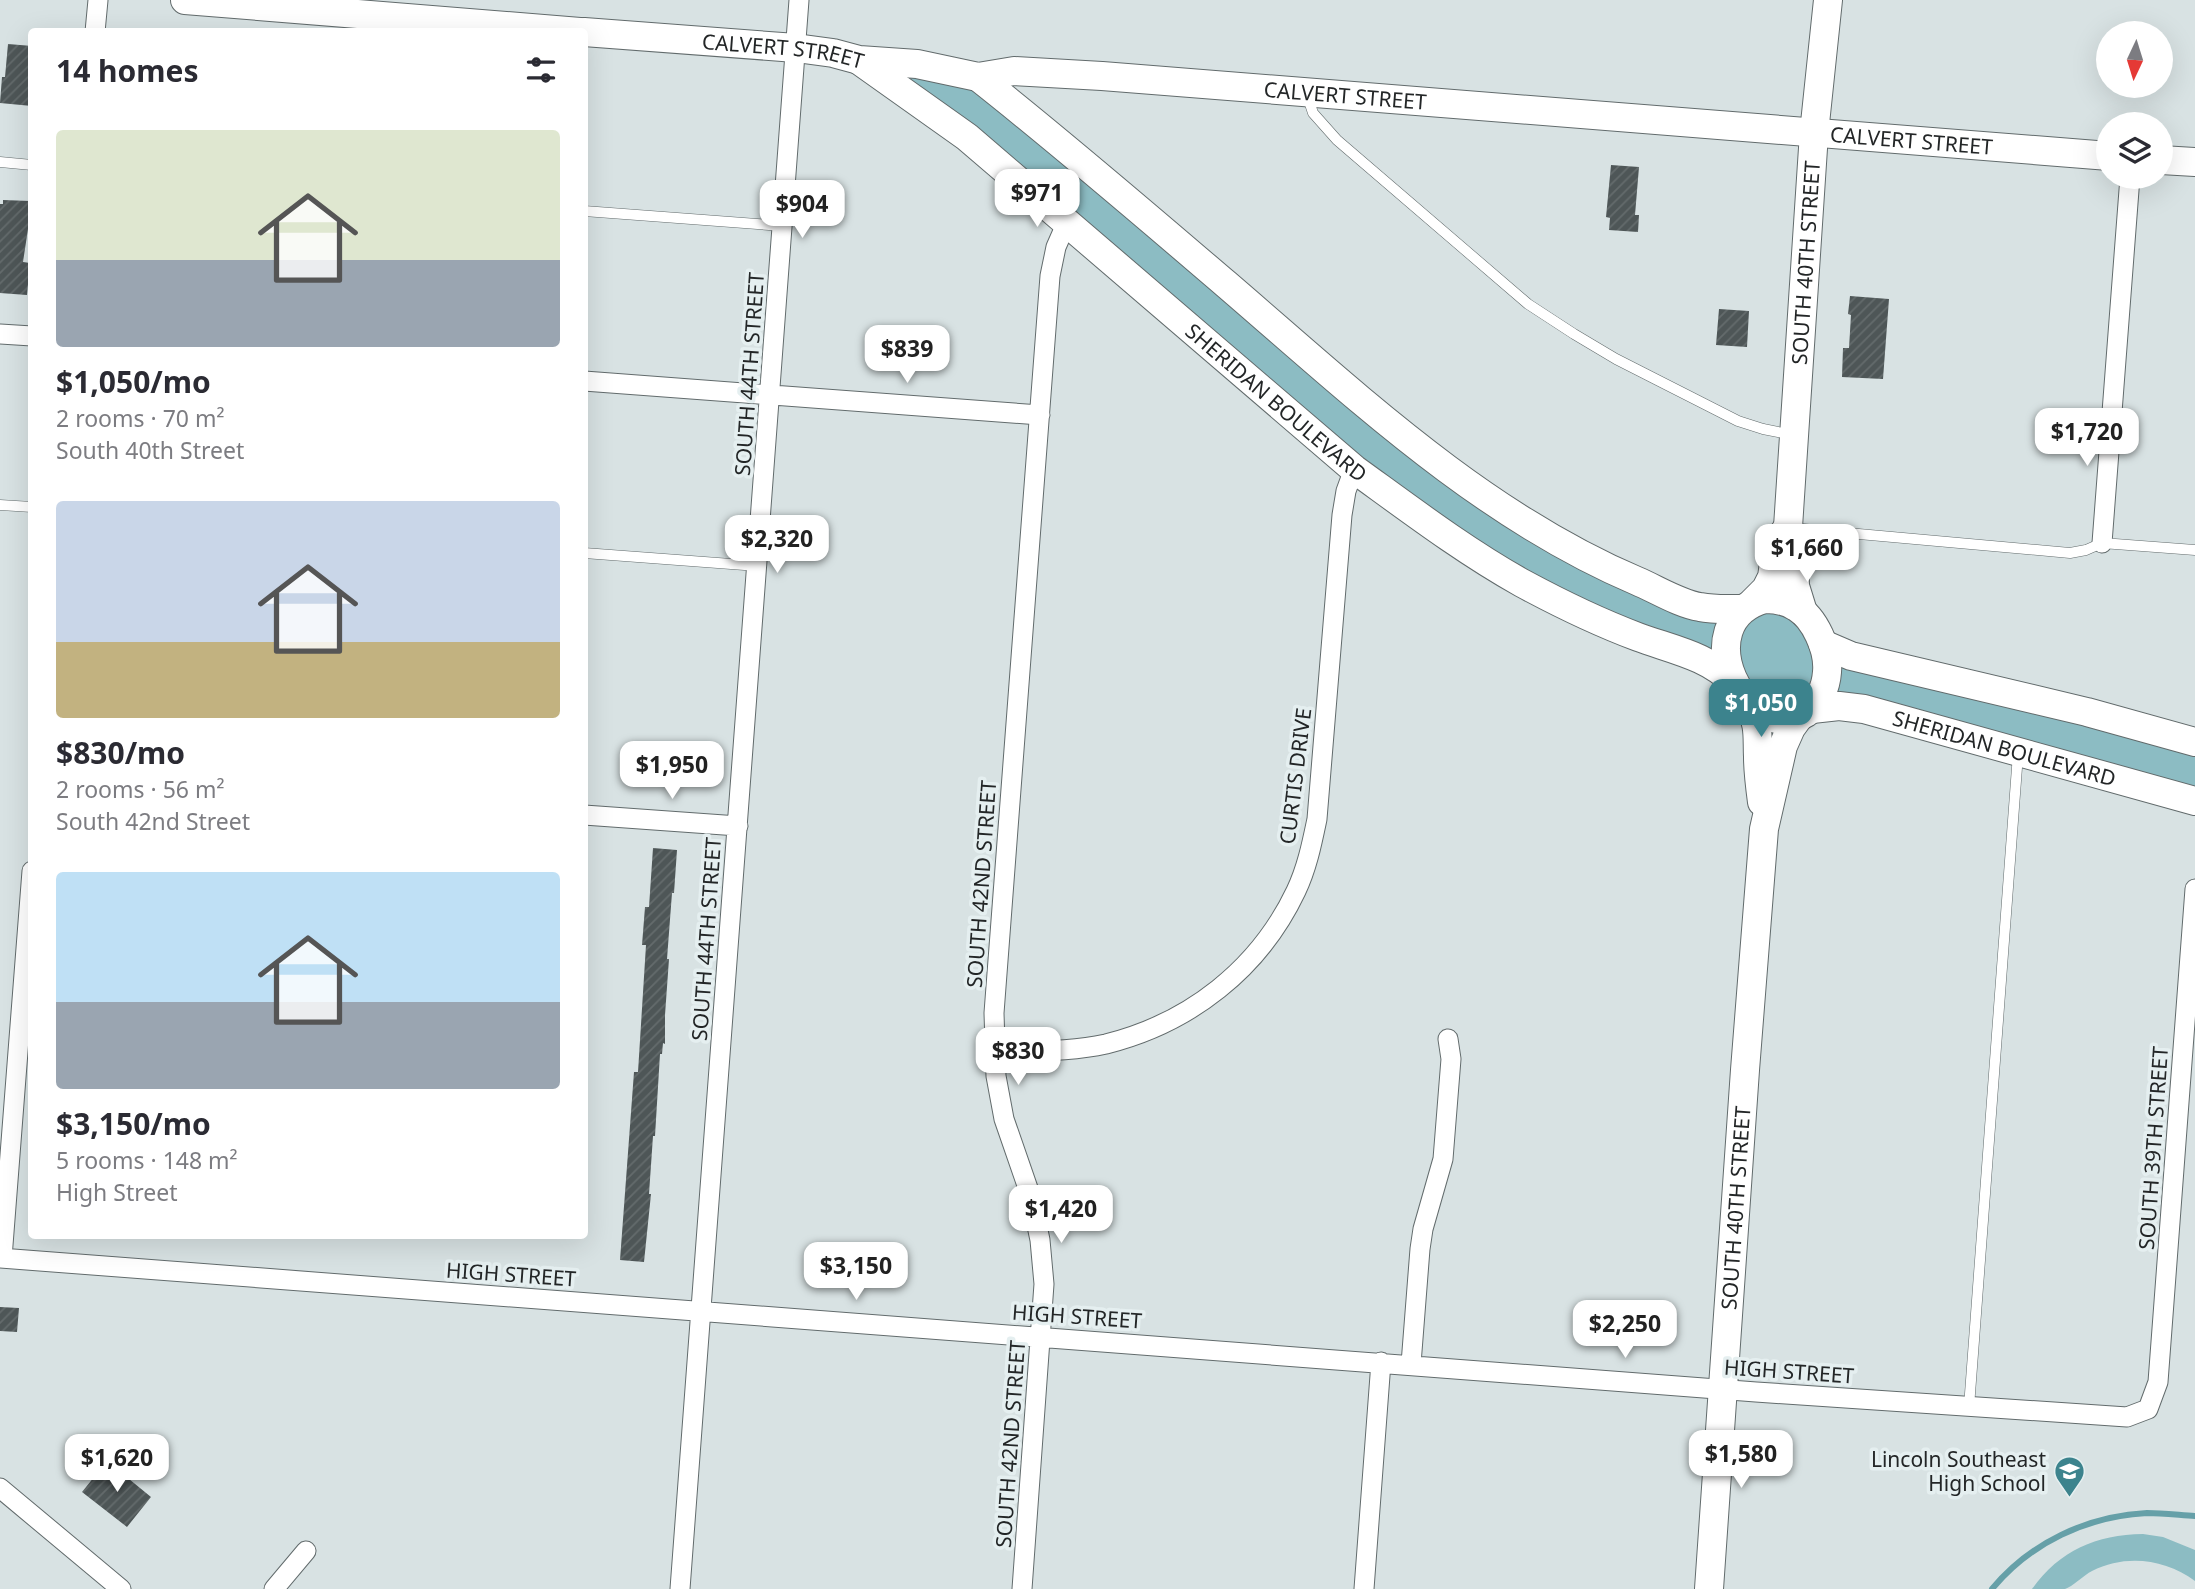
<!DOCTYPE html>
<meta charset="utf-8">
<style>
:root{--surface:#fff;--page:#f2f2f3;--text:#2b2b33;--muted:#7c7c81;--accent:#3c838d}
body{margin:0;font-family:"Noto Sans",sans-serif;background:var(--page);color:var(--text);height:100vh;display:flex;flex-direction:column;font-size:26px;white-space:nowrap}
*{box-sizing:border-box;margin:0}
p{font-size:23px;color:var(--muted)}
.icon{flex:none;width:38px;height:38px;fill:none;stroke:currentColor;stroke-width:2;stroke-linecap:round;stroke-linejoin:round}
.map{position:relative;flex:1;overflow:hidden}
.sheet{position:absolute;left:28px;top:28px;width:560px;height:1211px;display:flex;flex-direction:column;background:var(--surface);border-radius:7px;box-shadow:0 7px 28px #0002}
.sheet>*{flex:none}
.needle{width:46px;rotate:184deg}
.fabs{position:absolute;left:2096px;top:21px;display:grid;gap:14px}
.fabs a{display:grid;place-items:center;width:77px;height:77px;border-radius:50%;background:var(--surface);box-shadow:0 7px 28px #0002;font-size:35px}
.price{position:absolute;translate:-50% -60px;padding:0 16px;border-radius:14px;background:#fff;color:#222;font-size:23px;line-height:46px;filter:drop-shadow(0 2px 4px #0008)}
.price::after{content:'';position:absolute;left:50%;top:42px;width:21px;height:16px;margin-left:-10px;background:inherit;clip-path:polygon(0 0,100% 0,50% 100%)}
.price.current{background:var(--accent);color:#fff}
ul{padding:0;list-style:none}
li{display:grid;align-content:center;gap:14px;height:371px;padding:0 28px}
li span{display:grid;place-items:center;height:217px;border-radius:7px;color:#555}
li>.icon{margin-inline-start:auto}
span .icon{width:126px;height:126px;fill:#fffc;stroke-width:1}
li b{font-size:30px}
h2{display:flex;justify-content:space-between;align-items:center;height:84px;padding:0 28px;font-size:30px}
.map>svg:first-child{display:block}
.park{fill:#8cbcc3}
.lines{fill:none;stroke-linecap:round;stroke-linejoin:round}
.stream{stroke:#66a0a8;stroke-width:6}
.building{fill:url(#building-hatch)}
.lane-casing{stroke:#626b6c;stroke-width:11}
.street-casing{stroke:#626b6c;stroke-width:21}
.secondary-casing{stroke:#626b6c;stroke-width:30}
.lane{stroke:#fff;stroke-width:10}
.street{stroke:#fff;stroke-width:19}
.secondary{stroke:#fff;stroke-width:28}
.labels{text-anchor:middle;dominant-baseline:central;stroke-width:7;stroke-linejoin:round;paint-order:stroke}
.street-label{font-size:21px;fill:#232627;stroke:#e5eff0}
.poi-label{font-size:21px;fill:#232627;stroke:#e5eff0;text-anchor:end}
</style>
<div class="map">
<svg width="2195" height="1589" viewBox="0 0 2195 1589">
<defs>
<pattern id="building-hatch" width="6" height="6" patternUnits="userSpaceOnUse" patternTransform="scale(1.75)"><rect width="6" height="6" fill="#4e5657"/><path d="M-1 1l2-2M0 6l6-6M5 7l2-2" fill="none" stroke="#646b6c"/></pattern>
</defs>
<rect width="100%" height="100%" fill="#d8e2e3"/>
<path class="park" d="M859,60L952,70L1425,450L1697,607L1765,599L1823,644L2195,742V801L1864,709L1799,717L1740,693L1448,535Z
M2143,1534L2163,1537L2195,1550V1581C2165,1559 2126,1554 2092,1571C2084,1575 2072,1587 2065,1589C2056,1589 2041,1589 2032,1589C2060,1550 2096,1535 2143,1534Z"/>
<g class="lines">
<path class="stream" d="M1992,1589C2030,1543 2087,1516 2147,1513C2162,1513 2179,1515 2195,1516"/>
</g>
<path class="building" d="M8,44L32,46V106L0,103L2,77H5Z
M1611,165L1639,167L1635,215H1639L1638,232L1609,230L1610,218L1606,217Z
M3,200L30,201L32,203V230L28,229L23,262L30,263L27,295L0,293V204H3Z
M1850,296L1889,299L1883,379L1842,377L1843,348H1849L1851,315L1848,314Z
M1719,309L1749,311L1747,347L1716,345Z
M653,848L677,850L674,893H672L667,959H669L665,1015V1044L663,1043L662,1054H660L655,1136H653L649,1194H651L644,1262L620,1260L634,1072H638L646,945H642L645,907H649Z
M0,1307L19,1308L17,1332L0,1331Z
M107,1461L151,1497L127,1527L82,1492Z"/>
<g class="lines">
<defs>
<path id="lane" d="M1307,95L1313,113L1337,140L1528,304L1574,334L1616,359L1738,421L1763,429L1793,435
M0,162L32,165
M584,211L783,226
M0,505L32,507
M1792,528L2070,553L2086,550L2102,543L2195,550
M584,553L758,566
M1969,1407L2018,754"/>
<path id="street" d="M95,32L98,0
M0,334L32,336
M584,381L1040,415
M2102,543L2130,177
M584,815L738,826
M994,1053C1031,1051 1070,1052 1106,1044C1190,1023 1259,969 1296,891C1307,868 1312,843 1317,819L1342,515L1346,491L1354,469
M0,1258L1756,1392L2127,1417L2148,1409L2158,1382L2195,889
M2,1258L32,871
M1411,1364L1420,1249L1423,1229L1443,1159L1451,1059L1448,1039
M0,1488L121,1589
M274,1589L306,1551
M680,1589L799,0
M1022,1589L1044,1284L1040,1240L1031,1197L1004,1119L996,1076L994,1013L1050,276L1056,247L1067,222
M1364,1589L1381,1362"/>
<g id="secondary">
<path d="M185,0L580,32"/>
<path id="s1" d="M584,32L796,48L833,53L859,60L917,64L978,77L1014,71L1102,76L2109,156"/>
<path id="s2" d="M860,61L967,137L1354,469C1408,508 1463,550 1522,583C1559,603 1598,622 1638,637C1670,649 1709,656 1733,682"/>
<path d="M978,77C1063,144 1144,214 1226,284C1353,393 1481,515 1637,581C1656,589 1680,604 1700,607C1714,610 1728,609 1742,609"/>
<path d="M2161,160L2195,162"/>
<path d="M1765,599C1776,599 1787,601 1796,607C1815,618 1829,650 1827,672C1826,687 1819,704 1806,713C1747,750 1683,621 1765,599Z"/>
<path d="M1753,602L1766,589L1772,577L1777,542L1788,527"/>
<path id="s3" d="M1803,612L1795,586L1794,545L1788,527L1814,133L1828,0"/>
<path d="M1823,644L1851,656L2087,712L2195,742"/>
<path d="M1748,704C1760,726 1757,734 1758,757C1758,772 1760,787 1762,802"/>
<path id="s4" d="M1812,709L1839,706L1864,709L2195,801"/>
<path id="s5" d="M1709,1589L1745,1070L1764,829L1783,746L1791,728L1799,717"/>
</g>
</defs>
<use href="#lane" class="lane-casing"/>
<use href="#street" class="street-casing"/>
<use href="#secondary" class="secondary-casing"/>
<use href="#lane" class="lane"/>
<use href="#street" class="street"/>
<use href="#secondary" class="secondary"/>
</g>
<defs>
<symbol id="school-pin" viewBox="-11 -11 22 30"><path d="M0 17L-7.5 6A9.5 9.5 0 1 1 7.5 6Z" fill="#3c838d" stroke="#e5eff0"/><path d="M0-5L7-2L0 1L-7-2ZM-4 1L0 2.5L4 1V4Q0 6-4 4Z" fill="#fff"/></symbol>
</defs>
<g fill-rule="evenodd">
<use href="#school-pin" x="2052" y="1454" width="35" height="47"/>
</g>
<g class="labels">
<g class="street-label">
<text stroke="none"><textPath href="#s1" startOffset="200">CALVERT STREET</textPath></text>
<text stroke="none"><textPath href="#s1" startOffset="766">CALVERT STREET</textPath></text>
<text stroke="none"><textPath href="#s1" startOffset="1334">CALVERT STREET</textPath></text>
<text stroke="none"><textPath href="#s3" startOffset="352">SOUTH 40TH STREET</textPath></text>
<text transform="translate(749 374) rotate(-86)">SOUTH 44TH STREET</text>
<text stroke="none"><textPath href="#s2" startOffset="539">SHERIDAN BOULEVARD</textPath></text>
<text stroke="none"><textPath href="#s4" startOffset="198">SHERIDAN BOULEVARD</textPath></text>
<text transform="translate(1295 776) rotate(-83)">CURTIS DRIVE</text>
<text transform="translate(981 884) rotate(-86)">SOUTH 42ND STREET</text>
<text transform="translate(706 939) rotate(-86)">SOUTH 44TH STREET</text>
<text transform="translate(2153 1148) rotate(-86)">SOUTH 39TH STREET</text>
<text stroke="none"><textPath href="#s5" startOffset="382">SOUTH 40TH STREET</textPath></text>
<text transform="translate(511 1274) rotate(4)">HIGH STREET</text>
<text transform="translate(1077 1316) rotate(4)">HIGH STREET</text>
<text transform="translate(1789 1371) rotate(4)">HIGH STREET</text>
<text transform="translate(1010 1444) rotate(-86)">SOUTH 42ND STREET</text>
</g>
<g class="poi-label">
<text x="2046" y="1459">Lincoln Southeast<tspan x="2046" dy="24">High School</tspan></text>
</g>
</g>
</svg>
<div class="fabs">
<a><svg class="needle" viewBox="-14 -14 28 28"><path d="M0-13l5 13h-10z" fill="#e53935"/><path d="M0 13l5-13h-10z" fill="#7c7c81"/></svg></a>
<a><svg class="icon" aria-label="layers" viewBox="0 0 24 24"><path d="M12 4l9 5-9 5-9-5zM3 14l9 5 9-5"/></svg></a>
</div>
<b class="price" style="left:1037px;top:229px">$971</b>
<b class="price" style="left:802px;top:240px">$904</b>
<b class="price" style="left:907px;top:385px">$839</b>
<b class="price" style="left:2087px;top:468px">$1,720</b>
<b class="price" style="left:777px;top:575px">$2,320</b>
<b class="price" style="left:1807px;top:584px">$1,660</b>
<b class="price current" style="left:1761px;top:739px">$1,050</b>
<b class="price" style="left:672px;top:801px">$1,950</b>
<b class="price" style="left:1018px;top:1087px">$830</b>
<b class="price" style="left:1061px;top:1245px">$1,420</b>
<b class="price" style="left:856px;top:1302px">$3,150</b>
<b class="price" style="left:1625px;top:1360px">$2,250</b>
<b class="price" style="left:1741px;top:1490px">$1,580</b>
<b class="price" style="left:117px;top:1494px">$1,620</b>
<section class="sheet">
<h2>14 homes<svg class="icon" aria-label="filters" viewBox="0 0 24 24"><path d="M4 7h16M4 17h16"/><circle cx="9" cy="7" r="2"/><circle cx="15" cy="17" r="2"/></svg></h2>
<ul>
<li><span style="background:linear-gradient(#dfe7d0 60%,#9aa5b1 0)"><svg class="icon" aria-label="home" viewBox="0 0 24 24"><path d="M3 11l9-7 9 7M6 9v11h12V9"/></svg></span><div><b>$1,050/mo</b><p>2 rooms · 70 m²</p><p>South 40th Street</p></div></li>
<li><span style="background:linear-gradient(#c9d6e8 65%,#c2b280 0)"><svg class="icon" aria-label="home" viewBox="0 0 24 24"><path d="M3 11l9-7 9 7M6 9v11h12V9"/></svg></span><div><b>$830/mo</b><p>2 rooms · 56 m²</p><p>South 42nd Street</p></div></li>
<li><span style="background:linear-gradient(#bfe0f5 60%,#9aa5b1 0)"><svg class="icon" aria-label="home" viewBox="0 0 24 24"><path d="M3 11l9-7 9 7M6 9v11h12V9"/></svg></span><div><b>$3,150/mo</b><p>5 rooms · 148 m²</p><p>High Street</p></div></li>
</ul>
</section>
</div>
